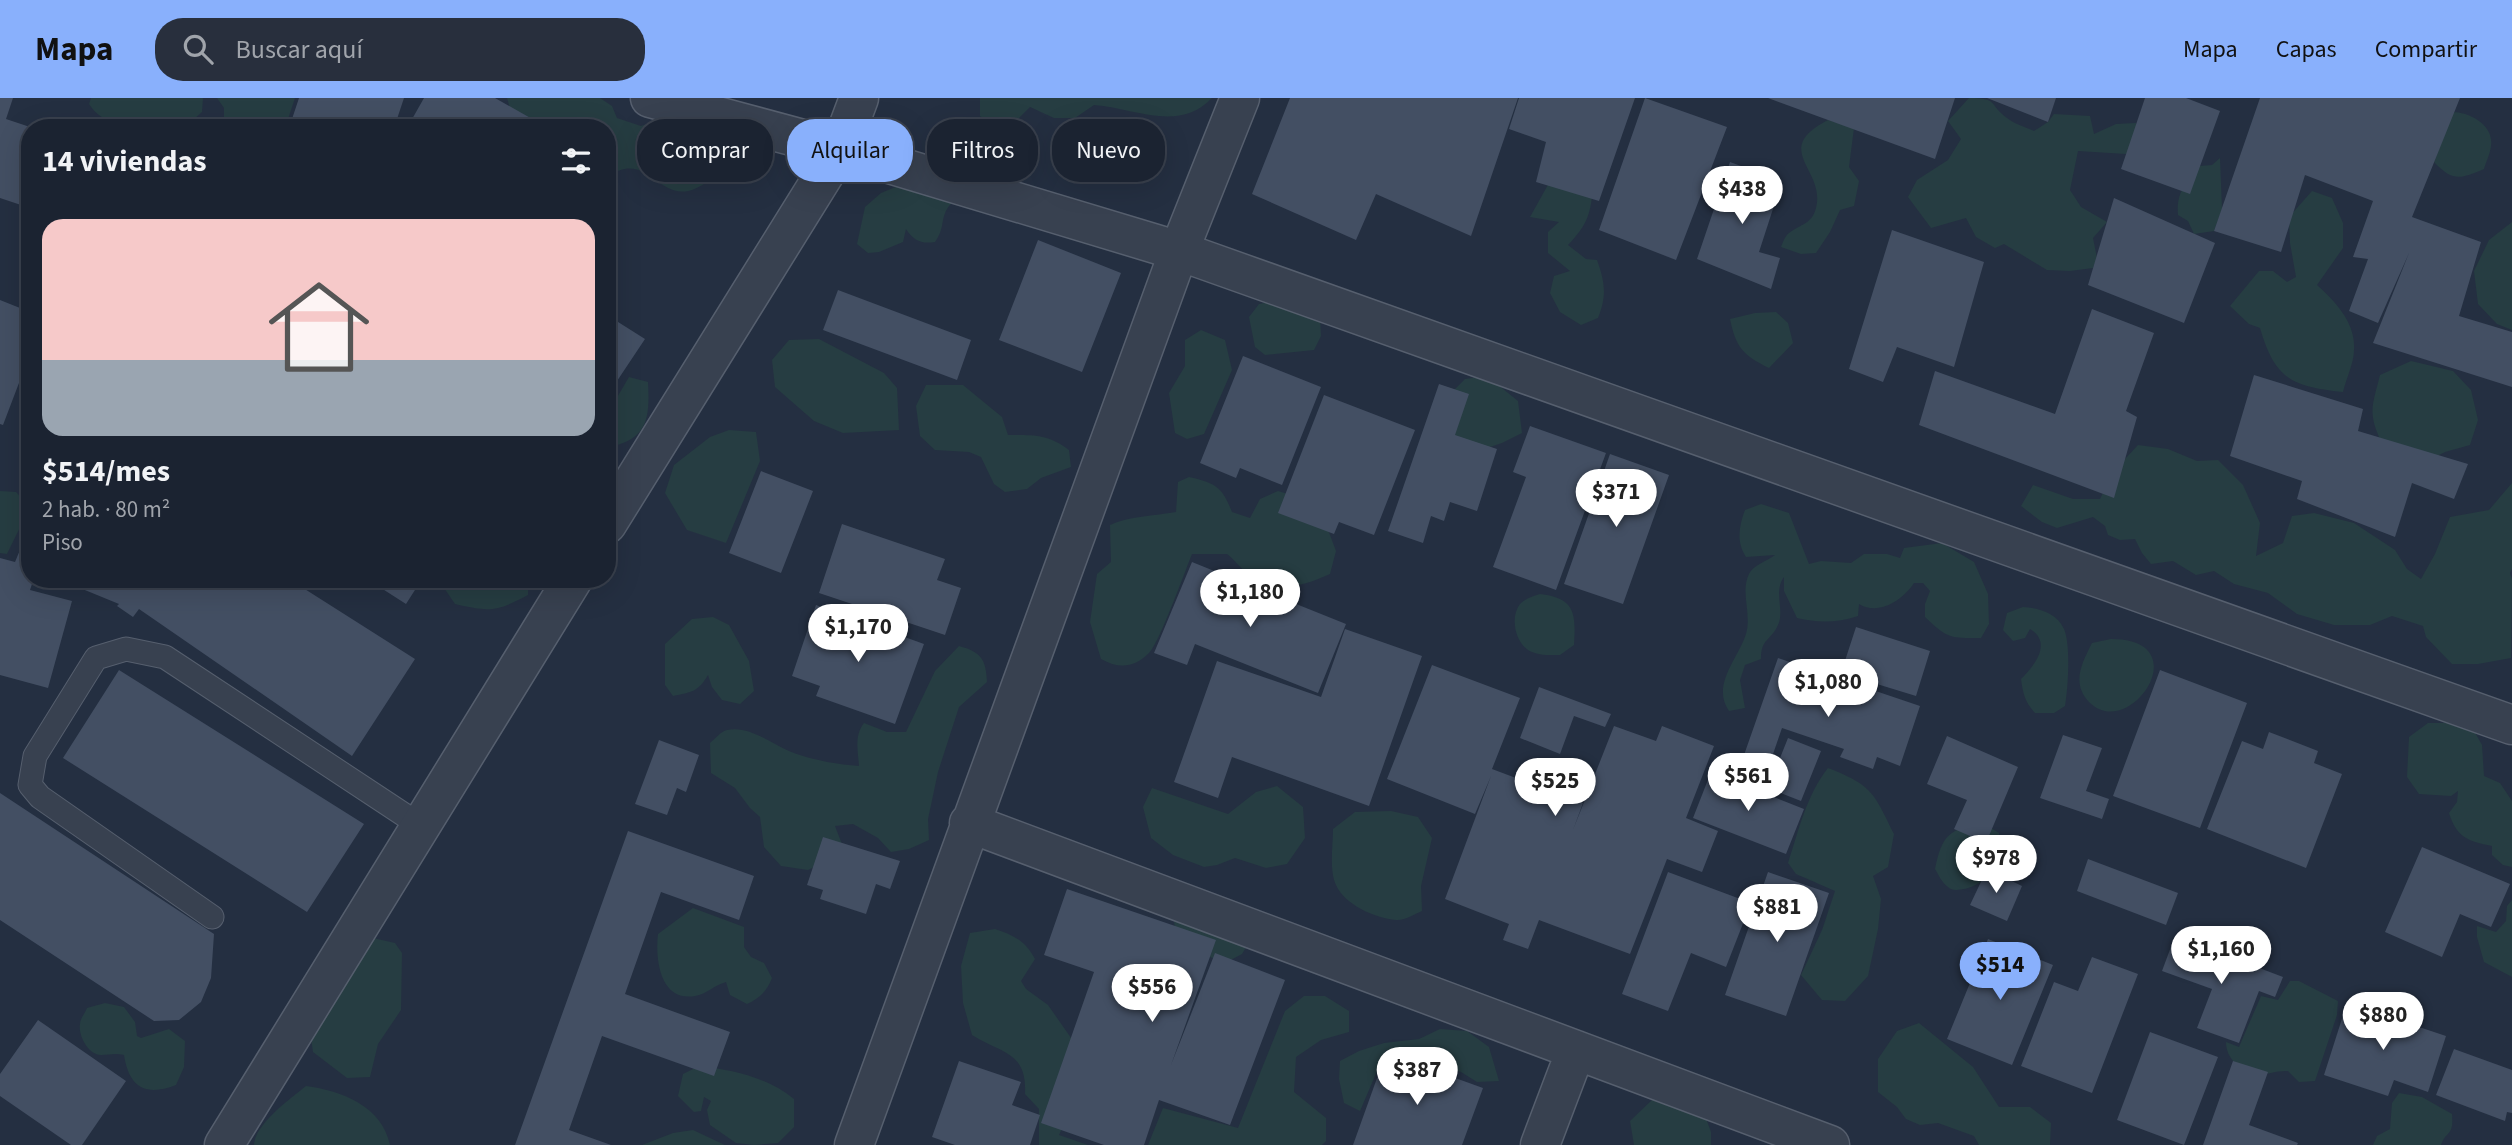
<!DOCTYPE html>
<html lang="es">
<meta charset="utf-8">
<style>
:root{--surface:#1b2331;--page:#282f3d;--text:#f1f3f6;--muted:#a0a4ab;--line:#39404d;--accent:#89b0fc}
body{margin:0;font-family:"Source Sans 3",sans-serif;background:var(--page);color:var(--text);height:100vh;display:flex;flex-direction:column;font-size:26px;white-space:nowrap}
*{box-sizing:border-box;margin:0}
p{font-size:23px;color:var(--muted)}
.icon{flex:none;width:38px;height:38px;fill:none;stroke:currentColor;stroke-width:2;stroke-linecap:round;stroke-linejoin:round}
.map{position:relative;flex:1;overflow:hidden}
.details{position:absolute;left:21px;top:21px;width:595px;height:469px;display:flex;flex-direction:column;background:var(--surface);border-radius:28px;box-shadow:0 7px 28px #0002,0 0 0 2px var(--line)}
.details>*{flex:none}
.guide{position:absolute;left:637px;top:21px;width:665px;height:63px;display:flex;gap:14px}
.price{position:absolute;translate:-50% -60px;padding:0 16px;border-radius:24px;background:#fff;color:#222;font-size:23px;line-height:46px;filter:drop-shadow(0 2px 4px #0008)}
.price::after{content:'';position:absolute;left:50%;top:42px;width:21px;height:16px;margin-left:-10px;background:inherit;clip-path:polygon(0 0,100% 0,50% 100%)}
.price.current{background:var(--accent);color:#111}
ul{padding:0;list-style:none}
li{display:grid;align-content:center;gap:14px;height:371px;padding:0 21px}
li span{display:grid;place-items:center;height:217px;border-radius:21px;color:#555}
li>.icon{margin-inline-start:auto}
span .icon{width:126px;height:126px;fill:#fffc;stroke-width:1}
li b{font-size:30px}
h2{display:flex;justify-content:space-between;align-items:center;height:84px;padding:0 21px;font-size:30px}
.chip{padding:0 24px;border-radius:28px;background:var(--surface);box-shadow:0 7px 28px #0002,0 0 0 2px var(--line);font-size:24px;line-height:63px}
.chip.current{background:var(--accent);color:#111}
header{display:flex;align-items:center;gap:42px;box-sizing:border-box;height:98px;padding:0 35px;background:var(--accent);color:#111}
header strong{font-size:33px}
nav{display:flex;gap:38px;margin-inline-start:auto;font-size:24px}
.search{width:490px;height:63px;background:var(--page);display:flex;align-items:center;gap:18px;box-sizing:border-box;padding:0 24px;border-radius:28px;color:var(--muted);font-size:26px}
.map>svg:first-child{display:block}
.green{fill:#263d42}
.building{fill:#434f63}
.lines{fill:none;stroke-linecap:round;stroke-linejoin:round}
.lane-casing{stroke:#565f6e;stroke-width:25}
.street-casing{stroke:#565f6e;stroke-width:41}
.lane{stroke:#384150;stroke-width:23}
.street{stroke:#384150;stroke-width:38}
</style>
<header>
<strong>Mapa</strong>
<div class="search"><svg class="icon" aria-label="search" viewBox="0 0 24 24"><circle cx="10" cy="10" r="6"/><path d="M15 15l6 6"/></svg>Buscar aquí</div>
<nav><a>Mapa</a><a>Capas</a><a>Compartir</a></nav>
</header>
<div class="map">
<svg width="2512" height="1047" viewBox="0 0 2512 1047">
<rect width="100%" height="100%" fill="#242f41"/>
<path class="green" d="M91,0H203L202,14L184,30C153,30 108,36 89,6Z
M217,0H295L285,30H224V10Z
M507,0H600L612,8L617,20L641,28L669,18L723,38L711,82C705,85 698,90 692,92C656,103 648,51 607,79V30H528L513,21Z
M980,0H1212C1179,35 1135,10 1094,7L1075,20H1054L1030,9L1016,23L993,29L980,18Z
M1969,0C1999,0 1988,6 2007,20C2014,26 2026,29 2034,33L2048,24L2054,16L2090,18L2094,36L2116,26L2136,25L2138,42L2126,56L2078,53L2070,92L2081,109L2107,124L2093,140L2097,160L2093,170L2070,173L2047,172L2004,146L1995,150L1976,139L1966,120L1931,130L1908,99L1917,82L1948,62L1961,41L1948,23Z
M2452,14C2470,14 2494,27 2491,48C2490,56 2486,64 2484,71C2460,81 2453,84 2434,64Z
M1828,22L1854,30L1849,69L1859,83L1854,108L1840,112L1830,134L1816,155L1801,156L1781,149C1783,144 1785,138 1789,135C1801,126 1812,126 1816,110C1826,71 1770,52 1828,22Z
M2220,60L2222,111L2214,133L2194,136L2188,123L2178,117C2176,95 2186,83 2200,68L2212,67Z
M1559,67L1593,87C1591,115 1588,126 1568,147L1586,161L1597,162C1605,184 1607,198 1598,220L1581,227L1560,214L1550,195L1554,178L1570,173L1548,155V134L1559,124L1530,119Z
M910,83L965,95C959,100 951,104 947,111C940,124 945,130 935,144C921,146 914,143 906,131L903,144L879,154L868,155L857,146L865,109L881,95Z
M2312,93L2332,100L2343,125V150L2317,187C2335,203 2356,225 2354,252C2354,265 2346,281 2343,294C2291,288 2275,281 2260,230L2249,226L2230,208L2259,173H2273L2287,184L2296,179L2290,145L2289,119Z
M2512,124V232L2497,226L2478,206L2474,173L2489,142Z
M1280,202L1320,219L1321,238L1314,252L1265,257L1255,249L1249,219L1259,206Z
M1776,214L1788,225L1793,245L1769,270C1743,257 1736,250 1730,221L1755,215Z
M1201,232L1225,242L1232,272L1204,336L1187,341L1175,335L1169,295L1185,268V242Z
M819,241L884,275L897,290L899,332L843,335L814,323L775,289L772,262L789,242Z
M2411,263L2453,273L2471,292L2478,322L2470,347L2445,354L2427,363L2381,343C2367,314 2373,306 2380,277Z
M1487,278L1518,303L1522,335L1502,345L1466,357L1449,330L1450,296L1465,281Z
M629,279L648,284C650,320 648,343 607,349V306L612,308Z
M926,287H963L1002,319L1008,337C1034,337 1048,336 1069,352L1071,369L1041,380L1027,391L1005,394L994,386L981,359L969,354L935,352L920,338L916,308Z
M729,332L756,334L760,363L726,445L687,432L665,395L674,367L710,339Z
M2138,347L2168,351L2197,363L2218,362L2243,387L2260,425L2256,458L2283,445L2292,418L2314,415L2354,425L2395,452L2407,471L2421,481L2435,456L2450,419L2489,412L2512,385V471L2510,475L2512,481L2511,560L2478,566H2452L2426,539L2423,528L2392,518L2370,527H2334L2297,516L2268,495L2234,486L2214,473L2196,477L2173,463L2151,466L2142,455L2135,441L2120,442L2108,437L2105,428L2093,419L2057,430L2042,424L2021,408L2033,387L2073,401H2100L2113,374Z
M1189,379C1215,385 1222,388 1232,414L1250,420L1260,401L1278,393L1318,405L1336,453L1330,476C1301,489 1274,497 1247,475C1240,470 1235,462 1227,456H1192C1185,473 1159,546 1149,555C1134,570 1119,571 1101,561L1090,524L1097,476L1111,464L1110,427C1129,418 1154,418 1176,414L1178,384Z
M0,393L16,394L30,409L7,456L0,455Z
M1761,406L1789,415L1809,466L1821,463L1851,465L1864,456H1887L1900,460L1904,450L1942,445L1974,464L1988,496L1989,526L1981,540C1950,540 1948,541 1925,519V506L1930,493L1923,485H1914C1903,502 1879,518 1859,506L1858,518C1837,525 1818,525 1797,520L1784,493V479C1773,494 1785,512 1778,527C1771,543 1761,540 1761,561L1745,567L1740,582L1745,610L1729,613C1711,587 1738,561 1746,536C1752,516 1740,494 1749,476C1752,468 1767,463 1775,457L1746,459C1736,444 1739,428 1745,412Z
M438,481H528V497C496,514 490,514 455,506Z
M1540,496C1575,500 1576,515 1574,547L1560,557C1551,557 1541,558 1532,554C1516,548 1509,520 1520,506C1525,501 1533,498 1540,496Z
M2023,509C2039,510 2057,515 2064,531C2071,547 2068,590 2065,608L2054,615H2035C2025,604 2023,596 2021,581C2034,568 2053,545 2030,531L2025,540L2013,543L2003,532L2007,515Z
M713,519L729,527L749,563L754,593L740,606L722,602L712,589L708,577C698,594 692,594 673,598L665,587V546L692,521Z
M2111,541C2200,541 2129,645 2089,604C2071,585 2082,565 2092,545Z
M959,548C981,554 986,561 987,584L959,609L938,674L928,721L929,742L909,751L891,754L878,740L853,726L835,728L845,754L808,772L781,768L764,749L760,719L750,710L735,690L711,675L710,645C715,641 721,633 727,632C748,627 771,645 789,653C811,662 835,666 859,668C858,653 854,638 864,625L887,634H906L935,573Z
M2428,625H2450L2473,631L2482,647L2484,678L2500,685L2512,703V769L2503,767L2492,757V748C2468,743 2457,740 2449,715L2457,704L2458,693L2451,698L2419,696L2407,679L2409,639Z
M1828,670C1872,687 1874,695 1894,736L1888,769L1873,778L1881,801L1878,831L1868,878L1845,903L1822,902L1801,877L1822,832L1835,793L1796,776L1788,765C1799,732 1806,698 1828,670Z
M1277,688L1303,709L1305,740L1287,766L1266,770L1235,760L1217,767L1204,769L1173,757L1151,740L1143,709L1152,690L1228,716L1256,694Z
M1391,713L1418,719L1432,740L1421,788L1422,813C1415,816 1404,823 1396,822C1375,820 1345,807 1336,787C1329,772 1333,748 1333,731L1355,714Z
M1983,725L1999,735C2002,760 1990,786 1964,791C1958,792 1952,793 1948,789C1942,785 1938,776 1935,771C1942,737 1949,731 1983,725Z
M2512,802V879L2484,864L2477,839V828L2496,834L2506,823L2507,808Z
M693,810L744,829V849L751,859L764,865L772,880C767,893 760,900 747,906L730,897L726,884C714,887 707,896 695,898C660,904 655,861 658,836Z
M1183,811L1250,843L1242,856L1225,865L1188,850L1176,840L1174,823Z
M995,831C1013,837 1026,843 1035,861L1021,883L1026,891L1048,907L1076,947V1001L1059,1037L1088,1047H1039V1011L1025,996C1027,953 1002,956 972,937L963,905L961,868L970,835Z
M373,840L395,845L402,855L401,912L378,946L370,979L347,980L313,954L310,933Z
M2290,883H2299L2338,903L2337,917L2315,983L2299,984L2288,973C2277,972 2264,978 2254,976C2239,972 2226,960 2226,944L2239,949L2261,898L2278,902Z
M1304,898H1325L1349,913V934L1321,942L1296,959L1294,994L1326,1020V1043L1322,1047H1148L1163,1010L1238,1030L1285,913Z
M105,905L124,909L135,924L137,938L141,940L169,931L185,943L184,969L176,987C145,999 129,989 124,957C114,955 110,957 101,957C88,957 78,937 80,926C80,921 85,915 87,910Z
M1919,925L1973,969L1999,1009H2030L2051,1025L2050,1047H1979L1974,1038L1938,1025L1920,1027L1906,1021L1897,1009L1878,994V961L1897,933Z
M1440,931L1467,933L1489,949L1499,983L1477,984L1461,974L1386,952L1360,1013L1344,1005L1339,981L1340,963L1359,953L1384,945L1419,941Z
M699,968C733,972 767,979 794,1001V1029L778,1045L754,1047L736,1045L710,1027L707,1012L711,1003L704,999L701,1013L694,1014L678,998L683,976Z
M306,988C342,993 382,1008 390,1047H254C255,1026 290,1001 306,988Z
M2399,995L2422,999L2452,1016C2454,1039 2446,1032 2441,1047H2373L2377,1038L2390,1031L2392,1005Z
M1652,1002H1673L1704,1015L1711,1034V1047H1634L1630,1023Z
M693,1032L725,1047H642L673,1035Z"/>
<path class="building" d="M0,0H13L6,21L30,29V110L0,100Z
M299,0H404L394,30H289Z
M424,0H495L548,30H407Z
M1290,0H1518L1471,138L1376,96L1356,142L1252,96Z
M1519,0H1635L1599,103L1536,84L1546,44L1509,31Z
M1645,0L1727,29L1676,162L1599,132Z
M1768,0H1955L1935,61Z
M1987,0H2056L2048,24Z
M2145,0H2186L2220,13L2190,96L2121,71Z
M2260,0H2460L2412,119L2481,144L2459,218L2512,234V289L2373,245L2409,155L2378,225L2349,213L2368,161L2353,159L2373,103L2305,77L2281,154L2214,133Z
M1730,64L1782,83L1759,154L1780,160L1771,191L1697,161Z
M2114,100L2215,145L2184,225L2088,187Z
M1892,132L1984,164L1954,269L1897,249L1883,284L1849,271Z
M1038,142L1121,175L1082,274L999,242Z
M838,192L971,242L957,282L823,232Z
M0,202L30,214V256L3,327L0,326Z
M2092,211L2154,235L2126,313L2137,319L2114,400L1919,327L1935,273L2055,316Z
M607,217L645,241L607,298Z
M1243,258L1321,289L1282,387L1240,370L1236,380L1200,365Z
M2254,277L2363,311L2358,333L2468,366L2454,401L2412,385L2395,439L2297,401L2302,383L2230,358Z
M1439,286L1469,296L1455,337L1497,351L1477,413L1450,404L1444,423L1431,418L1423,445L1388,433Z
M1324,297L1415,332L1374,437L1339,424L1334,436L1278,415Z
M1530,328L1606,355L1556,492L1493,469L1526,379L1513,374Z
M1610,356L1669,377L1623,506L1564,486Z
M761,373L813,393L781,475L729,455Z
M842,426L945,461L937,482L961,490L945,537L819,495Z
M30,428V481H51L49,487L33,483L30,492L72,503L48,590L0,577V460L15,464Z
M1192,464L1346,526L1318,595L1195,546L1187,567L1154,555Z
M58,481H135L132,488L137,481H289L415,561L352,658L139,511L133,519L117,508L119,506Z
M367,481H422L406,506Z
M816,507L924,546L895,626L816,598L820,588L792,578Z
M1856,529L1930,553L1916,598L1841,575Z
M1345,531L1422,558L1369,708L1232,659L1218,700L1174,684L1217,563L1321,599Z
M1778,560L1920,608L1900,668L1877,659L1873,671L1840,659L1844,651L1782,630L1763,685L1737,677Z
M1432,567L1520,600L1492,671L1583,705L1573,732L1614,628L1656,643L1662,628L1714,648L1686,720L1718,733L1702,774L1667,761L1630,856L1539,822L1528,851L1503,842L1509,826L1445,801L1491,678L1475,716L1387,681Z
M119,572L364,726L307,814L63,660Z
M2160,572L2247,605L2200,730L2113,698Z
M1539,589L1611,616L1605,629L1574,618L1560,656L1520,640Z
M2269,634L2318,653L2314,665L2342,676L2306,770L2207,731L2242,643L2263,651Z
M2063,637L2102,650L2086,693L2109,701L2102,721L2040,700Z
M1947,638L2018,669L1986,745L1954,731L1967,702L1927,686Z
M1788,640L1821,653L1801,703L1768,690Z
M659,642L699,657L686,694L677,690L667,717L635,706Z
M1711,674L1804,711L1786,756L1693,720Z
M0,695L214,836L211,880L201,904L179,922L154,923L0,822Z
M628,733L754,778L739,822L661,794L625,896L730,934L714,978L602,938L569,1032L611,1047H515Z
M823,739L900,763L890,791L876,786L866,816L820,801L823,792L807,787Z
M2422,749L2510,786L2491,829L2460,816L2442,859L2385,834Z
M2088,761L2178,795L2166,827L2077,793Z
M1987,771L2022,788L2007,823L1970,807Z
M1668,774L1751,805L1726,869L1691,855L1668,913L1622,896Z
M1768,774L1829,795L1786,918L1725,897Z
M1067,791L1216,842L1171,967L1215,855L1285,882L1230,1027L1159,1002L1144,1047H1104L1041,1025L1094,874L1044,857Z
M2175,838L2283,879L2275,899L2259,893L2239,945L2197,930L2212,891L2162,873Z
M1988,841L2053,867L2012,967L1947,941Z
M2092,859L2138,876L2092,995L2021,968L2054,884L2078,893Z
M2347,905L2446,938L2428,994L2394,982L2388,998L2324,977Z
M38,922L126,983L82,1047H71L0,998V976Z
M2150,934L2218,959L2184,1047L2117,1022Z
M2454,951L2512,972V1015L2507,1014L2505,1023L2436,997Z
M1386,955L1483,990L1462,1047H1353Z
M959,963L1021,984L1012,1007L1040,1017L1030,1047H955L932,1039Z
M2233,963L2268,974L2249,1027L2298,1045L2297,1047H2203Z"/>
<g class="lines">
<defs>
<path id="lane" d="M212,819L40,699L30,687L35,658L96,560L126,551L165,559L421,728"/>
<path id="street" d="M650,0L840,51L1179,153L2512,627
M607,426L840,51L859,0
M969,725L1830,1047
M224,1047L573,481
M854,1047L1179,153L1240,0
M1540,1047L1576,952"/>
</defs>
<use href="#lane" class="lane-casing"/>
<use href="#street" class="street-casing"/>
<use href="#lane" class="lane"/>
<use href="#street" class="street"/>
</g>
</svg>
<b class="price" style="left:1742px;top:128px">$438</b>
<b class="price" style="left:1616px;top:431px">$371</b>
<b class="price" style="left:1250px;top:531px">$1,180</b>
<b class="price" style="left:858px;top:566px">$1,170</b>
<b class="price" style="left:1828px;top:621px">$1,080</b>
<b class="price" style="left:1748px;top:715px">$561</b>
<b class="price" style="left:1555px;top:720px">$525</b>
<b class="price" style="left:1996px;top:797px">$978</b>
<b class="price" style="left:1777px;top:846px">$881</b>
<b class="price" style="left:2221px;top:888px">$1,160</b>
<b class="price current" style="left:2000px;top:904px">$514</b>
<b class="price" style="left:1152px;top:926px">$556</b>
<b class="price" style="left:2383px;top:954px">$880</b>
<b class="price" style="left:1417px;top:1009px">$387</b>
<div class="guide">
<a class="chip">Comprar</a>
<a class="chip current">Alquilar</a>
<a class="chip">Filtros</a>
<a class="chip">Nuevo</a>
</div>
<section class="details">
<h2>14 viviendas<svg class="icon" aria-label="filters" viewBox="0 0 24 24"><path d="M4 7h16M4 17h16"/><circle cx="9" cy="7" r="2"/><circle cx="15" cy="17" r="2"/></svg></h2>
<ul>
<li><span style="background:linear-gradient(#f6c9c9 65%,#9aa5b1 0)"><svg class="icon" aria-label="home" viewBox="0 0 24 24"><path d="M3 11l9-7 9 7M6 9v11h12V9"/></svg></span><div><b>$514/mes</b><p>2 hab. · 80 m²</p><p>Piso</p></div></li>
</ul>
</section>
</div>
